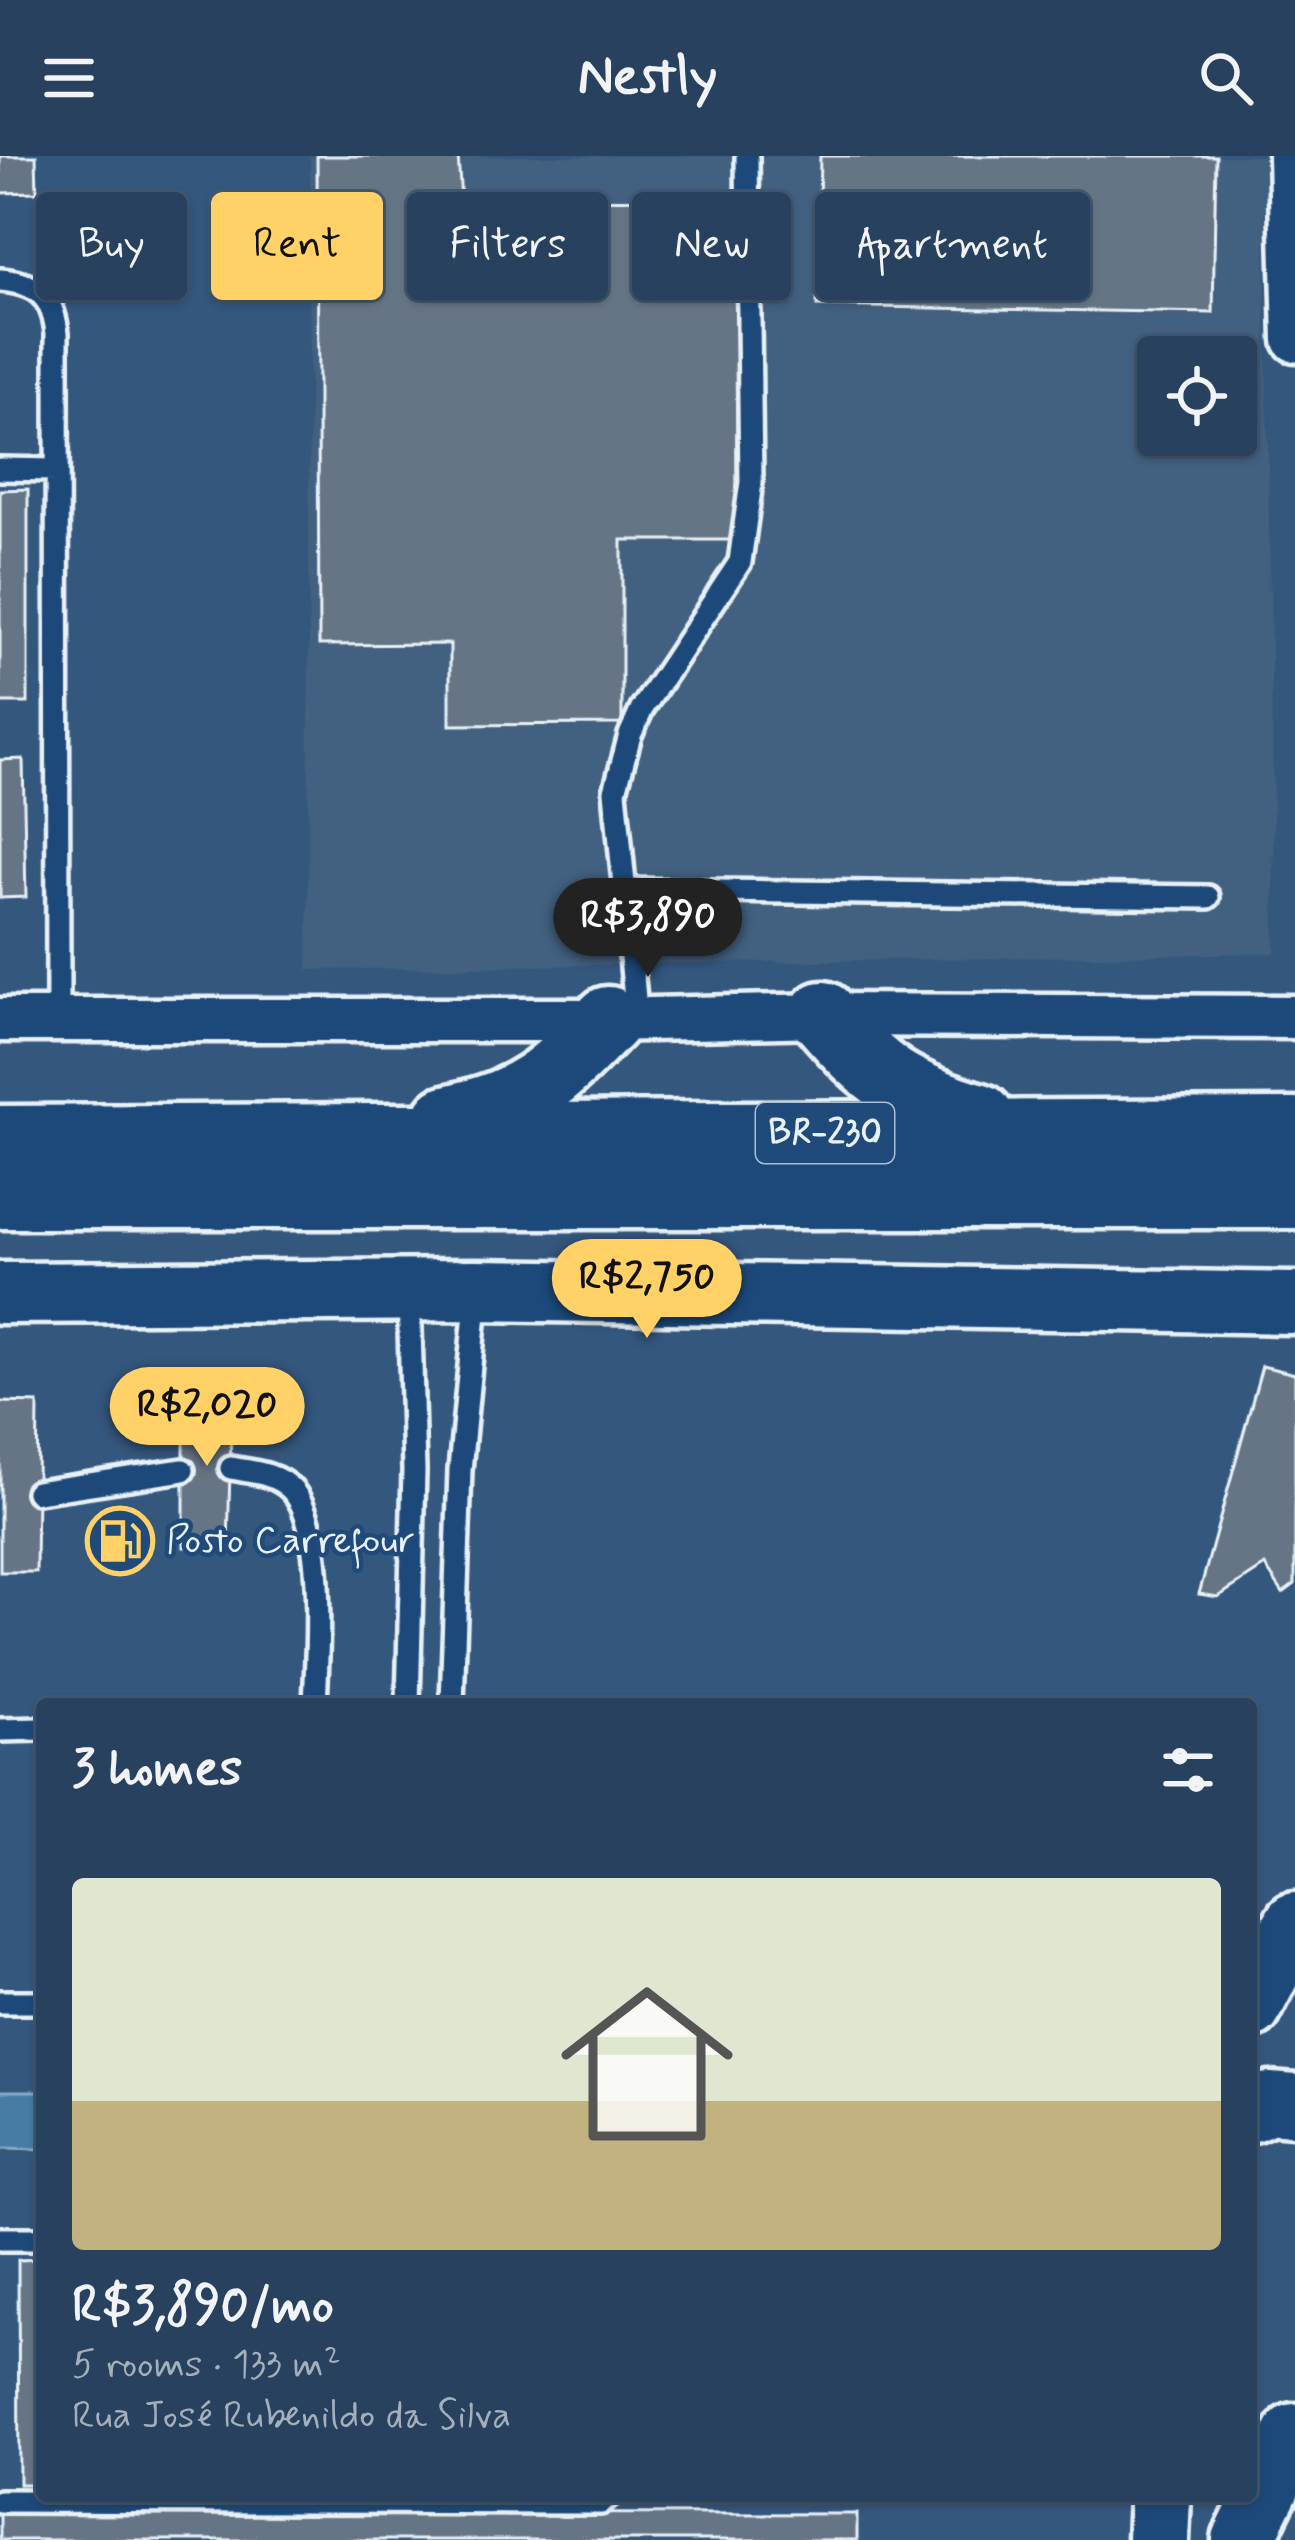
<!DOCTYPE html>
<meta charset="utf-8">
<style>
:root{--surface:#27415e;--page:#2f4864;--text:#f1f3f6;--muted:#a4afbc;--line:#435a73;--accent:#ffd166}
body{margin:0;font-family:Mynerve,sans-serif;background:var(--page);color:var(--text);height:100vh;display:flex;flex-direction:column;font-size:45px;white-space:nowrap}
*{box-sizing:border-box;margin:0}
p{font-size:39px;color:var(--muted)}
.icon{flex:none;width:66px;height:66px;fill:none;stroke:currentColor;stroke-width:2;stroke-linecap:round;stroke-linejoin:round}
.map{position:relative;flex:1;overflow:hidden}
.panel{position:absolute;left:36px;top:1542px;width:1221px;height:804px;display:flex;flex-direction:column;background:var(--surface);border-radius:12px;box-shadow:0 3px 9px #0004,0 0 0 3px var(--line)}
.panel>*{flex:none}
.hud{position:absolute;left:36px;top:36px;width:1224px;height:108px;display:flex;gap:24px}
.controls{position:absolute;left:1137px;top:180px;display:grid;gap:24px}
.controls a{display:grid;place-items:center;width:120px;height:120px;border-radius:12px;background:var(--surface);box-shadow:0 3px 9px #0004,0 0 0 3px var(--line);font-size:60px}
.price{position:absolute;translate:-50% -102px;padding:0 27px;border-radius:42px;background:var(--accent);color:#111;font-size:39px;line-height:78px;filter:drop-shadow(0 3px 6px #0008)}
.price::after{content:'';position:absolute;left:50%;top:72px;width:36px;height:27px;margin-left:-18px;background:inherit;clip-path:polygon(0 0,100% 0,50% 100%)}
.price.on{background:#222;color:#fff}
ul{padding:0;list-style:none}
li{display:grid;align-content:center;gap:24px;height:636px;padding:0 36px}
li span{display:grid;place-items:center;height:372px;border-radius:12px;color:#555}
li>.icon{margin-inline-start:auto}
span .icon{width:216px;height:216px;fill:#fffc;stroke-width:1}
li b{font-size:51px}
h2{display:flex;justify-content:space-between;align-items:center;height:144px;padding:0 36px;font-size:51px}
.chip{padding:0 42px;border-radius:12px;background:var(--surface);box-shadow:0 3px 9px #0004,0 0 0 3px var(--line);font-size:42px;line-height:108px}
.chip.on{background:var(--accent);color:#111}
header{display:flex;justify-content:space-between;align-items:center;height:156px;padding:0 36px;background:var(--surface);font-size:54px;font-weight:700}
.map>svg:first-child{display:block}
.built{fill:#43607f;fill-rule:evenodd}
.water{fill:#477ba4;stroke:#87aac6;stroke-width:3}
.building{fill:#667485;stroke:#e8f1f8;stroke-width:3}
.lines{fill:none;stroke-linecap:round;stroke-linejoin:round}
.lane-casing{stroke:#e8f1f8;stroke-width:30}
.street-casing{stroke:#e8f1f8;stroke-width:51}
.secondary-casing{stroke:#e8f1f8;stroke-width:69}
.highway-casing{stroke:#e8f1f8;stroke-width:75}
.lane{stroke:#1f4a7a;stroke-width:21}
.street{stroke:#1f4a7a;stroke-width:42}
.secondary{stroke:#1f4a7a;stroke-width:60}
.highway{stroke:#1f4a7a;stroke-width:66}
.labels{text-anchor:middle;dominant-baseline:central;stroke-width:9;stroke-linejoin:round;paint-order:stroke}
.shield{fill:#1f4a7a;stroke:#acbfd2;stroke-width:3}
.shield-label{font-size:36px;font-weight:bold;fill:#e8f1f8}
.poi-label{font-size:39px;fill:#e8f1f8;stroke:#1f4a7a;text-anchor:start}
</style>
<header><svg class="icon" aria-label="menu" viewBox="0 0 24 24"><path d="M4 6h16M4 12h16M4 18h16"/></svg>Nestly<svg class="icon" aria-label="search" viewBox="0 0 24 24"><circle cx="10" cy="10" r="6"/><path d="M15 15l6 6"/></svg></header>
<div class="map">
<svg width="1295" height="2384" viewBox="0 0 1295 2384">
<rect width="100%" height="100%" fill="#34577d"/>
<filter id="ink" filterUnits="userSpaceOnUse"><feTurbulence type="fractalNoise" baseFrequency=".00833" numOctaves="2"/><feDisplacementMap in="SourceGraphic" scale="24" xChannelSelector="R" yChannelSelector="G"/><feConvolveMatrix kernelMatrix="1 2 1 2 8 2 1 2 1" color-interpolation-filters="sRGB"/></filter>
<g filter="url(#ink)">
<path class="built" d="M310,0H1264L1275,797L308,814ZM1158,201H1236V279H1158Z"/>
<path class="water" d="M0,1935H42V1993L0,1992Z"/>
<path class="building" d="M0,0H36L37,36L0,37Z
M317,0H458L461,44L736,43L737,384H622V568L450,569V488L319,489Z
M820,0H1216L1213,157L817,150Z
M28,333V547H0V334Z
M23,603L26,741L0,742V604Z
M1262,1210L1295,1218V1428L1283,1437L1265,1410L1218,1441L1199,1438Z
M184,1238H232L228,1390L184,1391Z
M0,1246L38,1247L36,1416H0Z
M42,2103V2328H19L18,2104Z
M643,2340H691V2343L643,2349Z
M0,2357L857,2358V2384H0Z"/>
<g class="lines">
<defs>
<path id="lane" d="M0,124C37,127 53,140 57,177L58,865
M0,313L56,314
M623,734L1208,741
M637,863L615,635L630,579L642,553L740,406L751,326L747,0
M231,1312C252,1316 276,1317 292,1334C327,1371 317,1498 315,1548
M37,1336L183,1314
M408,1548L414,1315L409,1136
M452,1548L460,1314L477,1136
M0,1574L42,1573
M0,1846H42
M0,2083H42
M0,2345L601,2347L610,2340"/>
<path id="street" d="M1290,0L1295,184
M0,864H608L823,859L1295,861"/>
<path id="secondary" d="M0,1137L477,1134L1295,1147
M1251,1852L1295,1767
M1251,1955L1269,1947L1295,1949
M1158,2384L1160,2340
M1243,2384L1295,2278"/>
<path id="highway" d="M823,859C876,921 902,938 980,961
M447,963C529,945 551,923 608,864
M0,983L1295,976
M0,1039H1295"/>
</defs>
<use href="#lane" class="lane-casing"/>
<use href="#street" class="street-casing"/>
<use href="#secondary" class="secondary-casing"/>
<use href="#highway" class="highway-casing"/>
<use href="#lane" class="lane"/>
<use href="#street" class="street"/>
<use href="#secondary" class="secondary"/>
<use href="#highway" class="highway"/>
</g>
</g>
<defs>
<symbol id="fuel-ring" viewBox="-11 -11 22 22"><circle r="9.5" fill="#1f4a7a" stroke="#ffd166" stroke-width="1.5"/><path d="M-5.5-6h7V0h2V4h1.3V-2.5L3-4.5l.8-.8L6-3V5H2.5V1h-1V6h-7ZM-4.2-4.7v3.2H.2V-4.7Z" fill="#ffd166"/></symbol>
</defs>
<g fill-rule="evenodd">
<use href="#fuel-ring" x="82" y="1347" width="76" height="76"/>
</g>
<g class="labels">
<rect class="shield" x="756" y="947" width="138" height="60" rx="9"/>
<g class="shield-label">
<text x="825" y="977">BR-230</text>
</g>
<g class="poi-label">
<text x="166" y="1385">Posto Carrefour</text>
</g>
</g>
</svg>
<div class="controls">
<a><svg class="icon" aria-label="locate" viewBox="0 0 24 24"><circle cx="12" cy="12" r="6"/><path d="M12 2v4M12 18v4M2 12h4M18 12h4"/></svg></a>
</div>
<b class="price on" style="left:648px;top:824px">R$3,890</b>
<b class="price" style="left:647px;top:1185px">R$2,750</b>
<b class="price" style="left:207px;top:1313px">R$2,020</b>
<div class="hud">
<a class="chip">Buy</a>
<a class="chip on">Rent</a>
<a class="chip">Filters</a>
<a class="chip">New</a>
<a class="chip">Apartment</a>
</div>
<section class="panel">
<h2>3 homes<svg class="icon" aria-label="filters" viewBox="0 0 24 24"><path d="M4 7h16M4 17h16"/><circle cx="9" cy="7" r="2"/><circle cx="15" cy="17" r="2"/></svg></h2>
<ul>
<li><span style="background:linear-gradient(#dfe7d0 60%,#c2b280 0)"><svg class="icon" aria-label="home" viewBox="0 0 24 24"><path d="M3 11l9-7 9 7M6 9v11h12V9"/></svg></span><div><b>R$3,890/mo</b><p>5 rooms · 133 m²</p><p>Rua José Rubenildo da Silva</p></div></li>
</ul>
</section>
</div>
